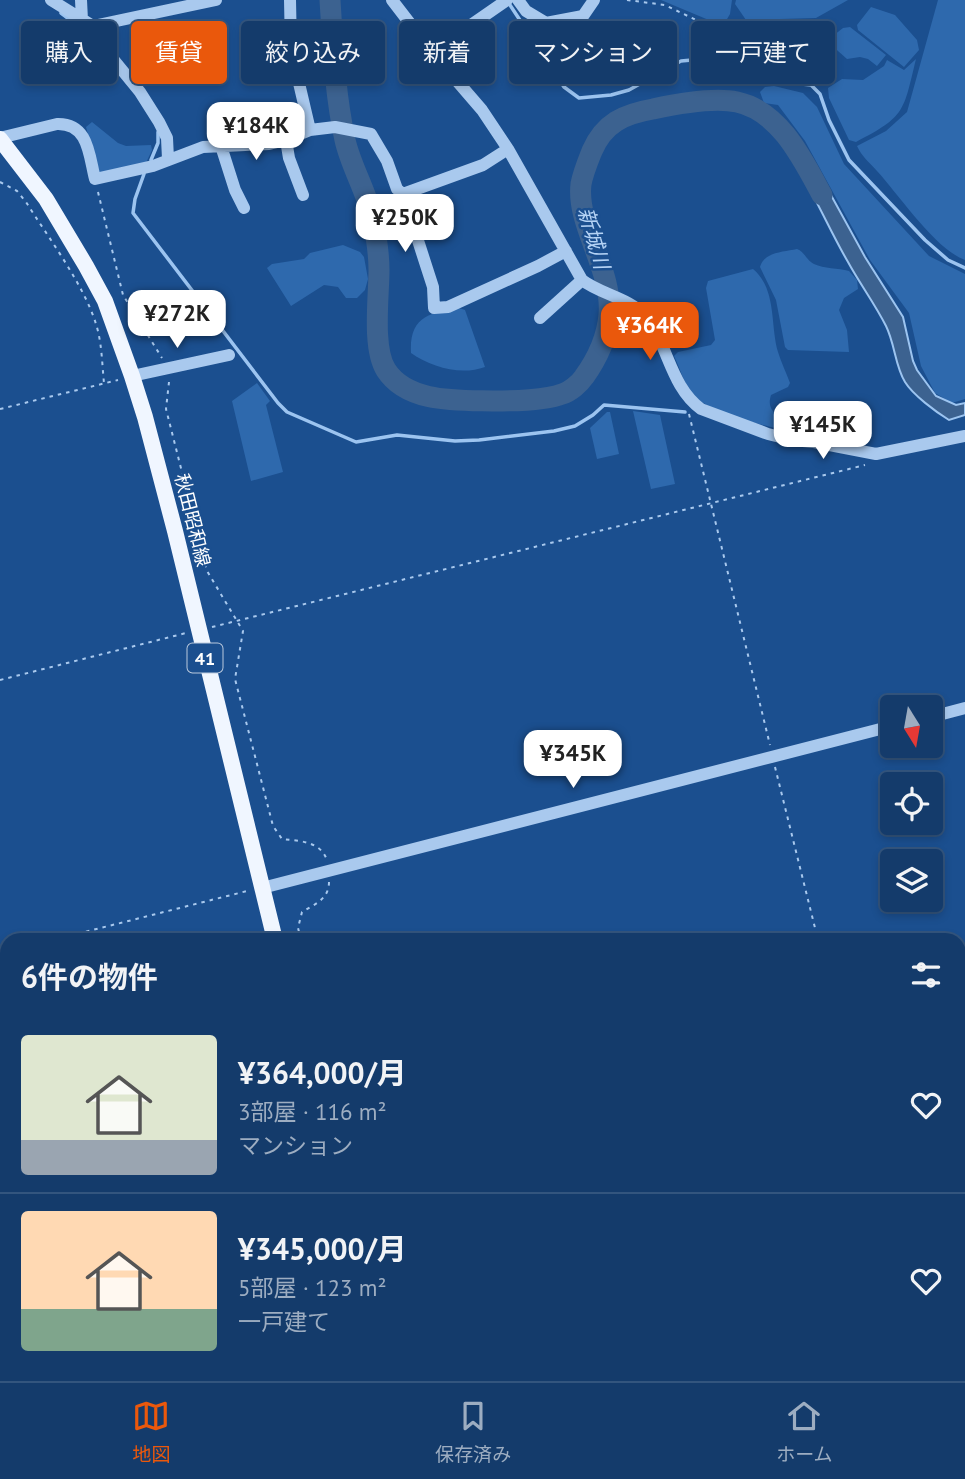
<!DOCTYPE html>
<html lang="ja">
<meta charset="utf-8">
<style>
:root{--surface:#143b6b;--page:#1d4271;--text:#f1f3f6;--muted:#9dadc1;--line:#33557e;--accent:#ea580c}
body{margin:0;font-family:"PT Sans","Noto Sans JP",sans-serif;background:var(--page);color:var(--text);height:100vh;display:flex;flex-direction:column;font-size:26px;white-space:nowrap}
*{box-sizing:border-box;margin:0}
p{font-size:23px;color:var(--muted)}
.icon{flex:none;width:38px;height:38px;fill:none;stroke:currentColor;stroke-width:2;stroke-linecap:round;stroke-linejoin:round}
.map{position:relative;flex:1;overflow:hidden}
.panel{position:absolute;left:0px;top:933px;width:966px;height:450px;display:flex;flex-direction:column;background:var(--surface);border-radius:21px 21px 0 0;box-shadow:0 4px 10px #0003,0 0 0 2px var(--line)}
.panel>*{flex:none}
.guide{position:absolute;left:21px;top:21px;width:924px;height:63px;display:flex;gap:14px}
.needle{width:46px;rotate:169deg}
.fabs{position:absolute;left:880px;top:695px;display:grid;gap:14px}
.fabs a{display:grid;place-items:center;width:63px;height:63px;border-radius:7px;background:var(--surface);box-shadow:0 4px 10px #0003,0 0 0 2px var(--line);font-size:35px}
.price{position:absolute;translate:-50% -60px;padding:0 16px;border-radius:14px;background:#fff;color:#222;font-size:23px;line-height:46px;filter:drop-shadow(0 2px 4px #0008)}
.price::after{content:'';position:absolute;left:50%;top:42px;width:21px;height:16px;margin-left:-10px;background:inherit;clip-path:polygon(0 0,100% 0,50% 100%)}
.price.selected{background:var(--accent);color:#fff}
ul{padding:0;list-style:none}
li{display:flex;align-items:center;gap:21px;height:175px;padding:0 21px}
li+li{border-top:2px solid var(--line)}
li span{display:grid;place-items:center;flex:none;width:196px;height:140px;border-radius:7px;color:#555}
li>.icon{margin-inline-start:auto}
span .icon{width:84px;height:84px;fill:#fffc;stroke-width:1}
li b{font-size:30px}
h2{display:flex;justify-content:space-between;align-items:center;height:84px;padding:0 21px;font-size:30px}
.chip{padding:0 24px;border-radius:7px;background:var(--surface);box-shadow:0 4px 10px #0003,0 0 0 2px var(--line);font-size:24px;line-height:63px}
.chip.selected{background:var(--accent);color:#fff}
.dock{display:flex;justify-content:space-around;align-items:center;height:98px;border-top:2px solid var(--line);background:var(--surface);font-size:19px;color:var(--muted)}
.dock a{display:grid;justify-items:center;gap:4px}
.dock .selected{color:var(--accent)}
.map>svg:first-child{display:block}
.green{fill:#2e69ad}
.water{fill:#3c6290;stroke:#9cc4f0;stroke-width:2}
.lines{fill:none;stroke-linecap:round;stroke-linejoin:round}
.stream{stroke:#9cc4f0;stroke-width:3.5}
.river{stroke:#3c6290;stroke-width:21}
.path{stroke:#a9c9ee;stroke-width:2;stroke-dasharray:3.5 5;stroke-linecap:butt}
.minor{stroke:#a9c9ee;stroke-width:12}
.major{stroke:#f0f6ff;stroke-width:16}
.highway{stroke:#fff;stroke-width:18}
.labels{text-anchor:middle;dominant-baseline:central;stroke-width:5;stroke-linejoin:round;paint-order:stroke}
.shield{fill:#1b4f8f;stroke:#bbcadd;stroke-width:2}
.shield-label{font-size:18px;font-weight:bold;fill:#fff}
.street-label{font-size:19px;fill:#fff;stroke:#1b4f8f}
.water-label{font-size:21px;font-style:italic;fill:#b5d3f5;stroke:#1b4f8f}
</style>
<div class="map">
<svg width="965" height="1381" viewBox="0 0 965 1381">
<rect width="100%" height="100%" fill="#1b4f8f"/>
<path class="green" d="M661,0H732L730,14L723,26Z
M736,0H848L816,18L746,20L735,4Z
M938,0H965V260C935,249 899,195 877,171C869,162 862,157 857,146L886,131L907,112Z
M871,7L895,15L917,40L919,50L904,67L858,30L857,25Z
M850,27L886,55L877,66L868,59L860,57L847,59L829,43V39L843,28Z
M916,59C903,112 906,116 856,142L849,140L829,98L828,88L842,79L863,80L884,66L887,60L904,70Z
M774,86L803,93L817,107L844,164L929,256L965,274V399L952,403L935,393L921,366L909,313L870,260L805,141L778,105L764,103L760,92L765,87Z
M92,122L118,143L126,146L151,145L152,150L146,163L99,174L86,127Z
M343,245L360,252L364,257L368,279L365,290L357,298H346L338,287L324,285L291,306L267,268L272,264L304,259L310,253Z
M797,249C805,252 806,260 814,264C824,269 838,268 849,271L857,280L858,289L844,298L839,310L847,330L849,352L788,350L785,347L776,300L760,267C764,252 783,252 797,249Z
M753,269C777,289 770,325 778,352C781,362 786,372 790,383L788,387L771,395C765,413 782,417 794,427L793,431C769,428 711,413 694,396C685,387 680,368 674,356L678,352L711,345L715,340L706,288L708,281Z
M459,308L465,310L485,367C461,376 431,367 411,353C409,316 430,313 459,308Z
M257,383L270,401L266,405L283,472L251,481L232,401Z
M633,411L660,415L675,484L651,489Z
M607,412H610L619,454L597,459L590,428Z"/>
<path class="water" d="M815,166L865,257L903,317L913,361L917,370L936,396L956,405L965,403V415L949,420C936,412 913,395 905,382C895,366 895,344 886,326C875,304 860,284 848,262C831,233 818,202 800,172Z"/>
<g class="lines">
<path class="stream" d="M508,2L564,87L579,98L611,95L629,90L681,61L692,60L754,79L811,85L820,94L829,120L849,160L925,240L948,260L965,268
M61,13L73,22
M81,29L91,41
M94,44L100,51
M151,160L158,143V132
M144,174L135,199L133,213L278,403L287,412L356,442L397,435L455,441L479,440L554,431L575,426L593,415L604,405L685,412
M959,1264L965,1263
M488,1381L510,1376"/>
<path class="river" d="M330,0C333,47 335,94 345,140C351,167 367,192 373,220C376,235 379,254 379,270C379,296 372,348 386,370C408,404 460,400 495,401C511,401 548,400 562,394C570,392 580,383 584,377C597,359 607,337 609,315C613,270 576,225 581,184C583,173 588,161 592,151C604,123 624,114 653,109C676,104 714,97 737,102C780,111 803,160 822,195"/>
<path class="path" d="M627,0L665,5L727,35L754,42
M0,182L17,191L26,202C48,237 84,285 96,324C102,343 102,364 104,383
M98,192L123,295L162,358
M169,382L166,409L207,571L243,631L235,679L273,826L282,839C300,841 320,841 327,860
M0,409L118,380
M689,414L770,745
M212,627L865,465
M0,680L186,633
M775,767L818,940
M53,940L247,891
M301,940L298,928L302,912C315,904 329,899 329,882
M0,953L7,951
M959,978L965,977
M0,1224L7,1222
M0,1236L7,1247
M959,1274L965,1273
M91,1376L94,1381
M425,1376L435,1381
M806,1376L808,1381
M518,1381L541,1376"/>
<path class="minor" d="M51,0L93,26L104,48L140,92L159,122L167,138L168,159
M81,0L82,20
M290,0L291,49L310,130
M392,0L432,52L482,110L508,149L582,280C600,294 629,298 644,315C669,344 669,385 701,409L768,434L792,440L814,442L876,454L965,436
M518,0L526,11L546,23L583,16L594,0
M93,26L216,0
M432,52L507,0
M0,138L57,124C89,123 89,156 95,179L153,166L203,147L269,144L286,140L310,130L335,127L371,134L387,161L397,189L403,194L483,165L508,149
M286,140L289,158L303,195
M221,146L235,190L244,208
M403,194L433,287L434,308L448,307L538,266L566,251
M540,318L582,280
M132,376L229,355
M931,717L965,708
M262,888L892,726"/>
<path class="major" d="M0,139L46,199L86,266L105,301L132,376L145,417L175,531L275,940
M383,1376L384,1381"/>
<path class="highway" d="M0,1295L7,1305
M53,1376L56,1381"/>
</g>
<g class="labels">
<rect class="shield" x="187.5" y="643.5" width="35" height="29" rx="5"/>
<g class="shield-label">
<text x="205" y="658">41</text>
</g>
<g class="street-label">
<text transform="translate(193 520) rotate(76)">秋田昭和線</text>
</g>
<g class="water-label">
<text transform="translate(594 238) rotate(74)">新城川</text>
</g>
</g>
</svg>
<div class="fabs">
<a><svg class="needle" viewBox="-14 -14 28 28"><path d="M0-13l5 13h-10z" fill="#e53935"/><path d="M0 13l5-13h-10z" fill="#9dadc1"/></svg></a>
<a><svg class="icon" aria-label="locate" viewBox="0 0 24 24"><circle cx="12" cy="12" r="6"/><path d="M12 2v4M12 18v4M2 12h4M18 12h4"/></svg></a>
<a><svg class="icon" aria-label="layers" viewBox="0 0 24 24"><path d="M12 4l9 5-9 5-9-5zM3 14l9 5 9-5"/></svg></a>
</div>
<b class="price" style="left:256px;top:162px">¥184K</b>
<b class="price" style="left:405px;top:254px">¥250K</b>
<b class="price" style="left:177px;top:350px">¥272K</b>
<b class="price selected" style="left:650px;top:362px">¥364K</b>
<b class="price" style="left:823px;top:461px">¥145K</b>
<b class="price" style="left:573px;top:790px">¥345K</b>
<div class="guide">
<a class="chip">購入</a>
<a class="chip selected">賃貸</a>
<a class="chip">絞り込み</a>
<a class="chip">新着</a>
<a class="chip">マンション</a>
<a class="chip">一戸建て</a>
</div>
<section class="panel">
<h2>6件の物件<svg class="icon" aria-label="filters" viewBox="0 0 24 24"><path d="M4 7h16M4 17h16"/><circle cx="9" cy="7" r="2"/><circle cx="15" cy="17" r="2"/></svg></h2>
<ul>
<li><span style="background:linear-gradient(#dfe7d0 75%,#9aa5b1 0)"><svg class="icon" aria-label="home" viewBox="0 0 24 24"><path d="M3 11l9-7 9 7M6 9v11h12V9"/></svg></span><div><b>¥364,000/月</b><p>3部屋 · 116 m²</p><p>マンション</p></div><svg class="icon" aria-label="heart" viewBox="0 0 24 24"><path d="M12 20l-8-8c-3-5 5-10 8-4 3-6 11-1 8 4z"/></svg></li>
<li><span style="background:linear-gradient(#ffd9b3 70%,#7fa58c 0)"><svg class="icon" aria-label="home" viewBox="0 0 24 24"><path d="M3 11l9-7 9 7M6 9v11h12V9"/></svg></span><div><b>¥345,000/月</b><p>5部屋 · 123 m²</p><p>一戸建て</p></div><svg class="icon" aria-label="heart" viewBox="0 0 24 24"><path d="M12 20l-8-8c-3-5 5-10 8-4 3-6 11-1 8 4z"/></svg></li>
</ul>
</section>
</div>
<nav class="dock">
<a class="selected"><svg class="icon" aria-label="map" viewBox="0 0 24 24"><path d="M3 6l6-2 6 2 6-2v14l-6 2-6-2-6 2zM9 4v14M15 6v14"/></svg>地図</a>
<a><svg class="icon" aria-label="saved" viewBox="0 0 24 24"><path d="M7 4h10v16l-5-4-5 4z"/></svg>保存済み</a>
<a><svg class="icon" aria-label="home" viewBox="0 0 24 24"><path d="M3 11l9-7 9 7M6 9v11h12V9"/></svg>ホーム</a>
</nav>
